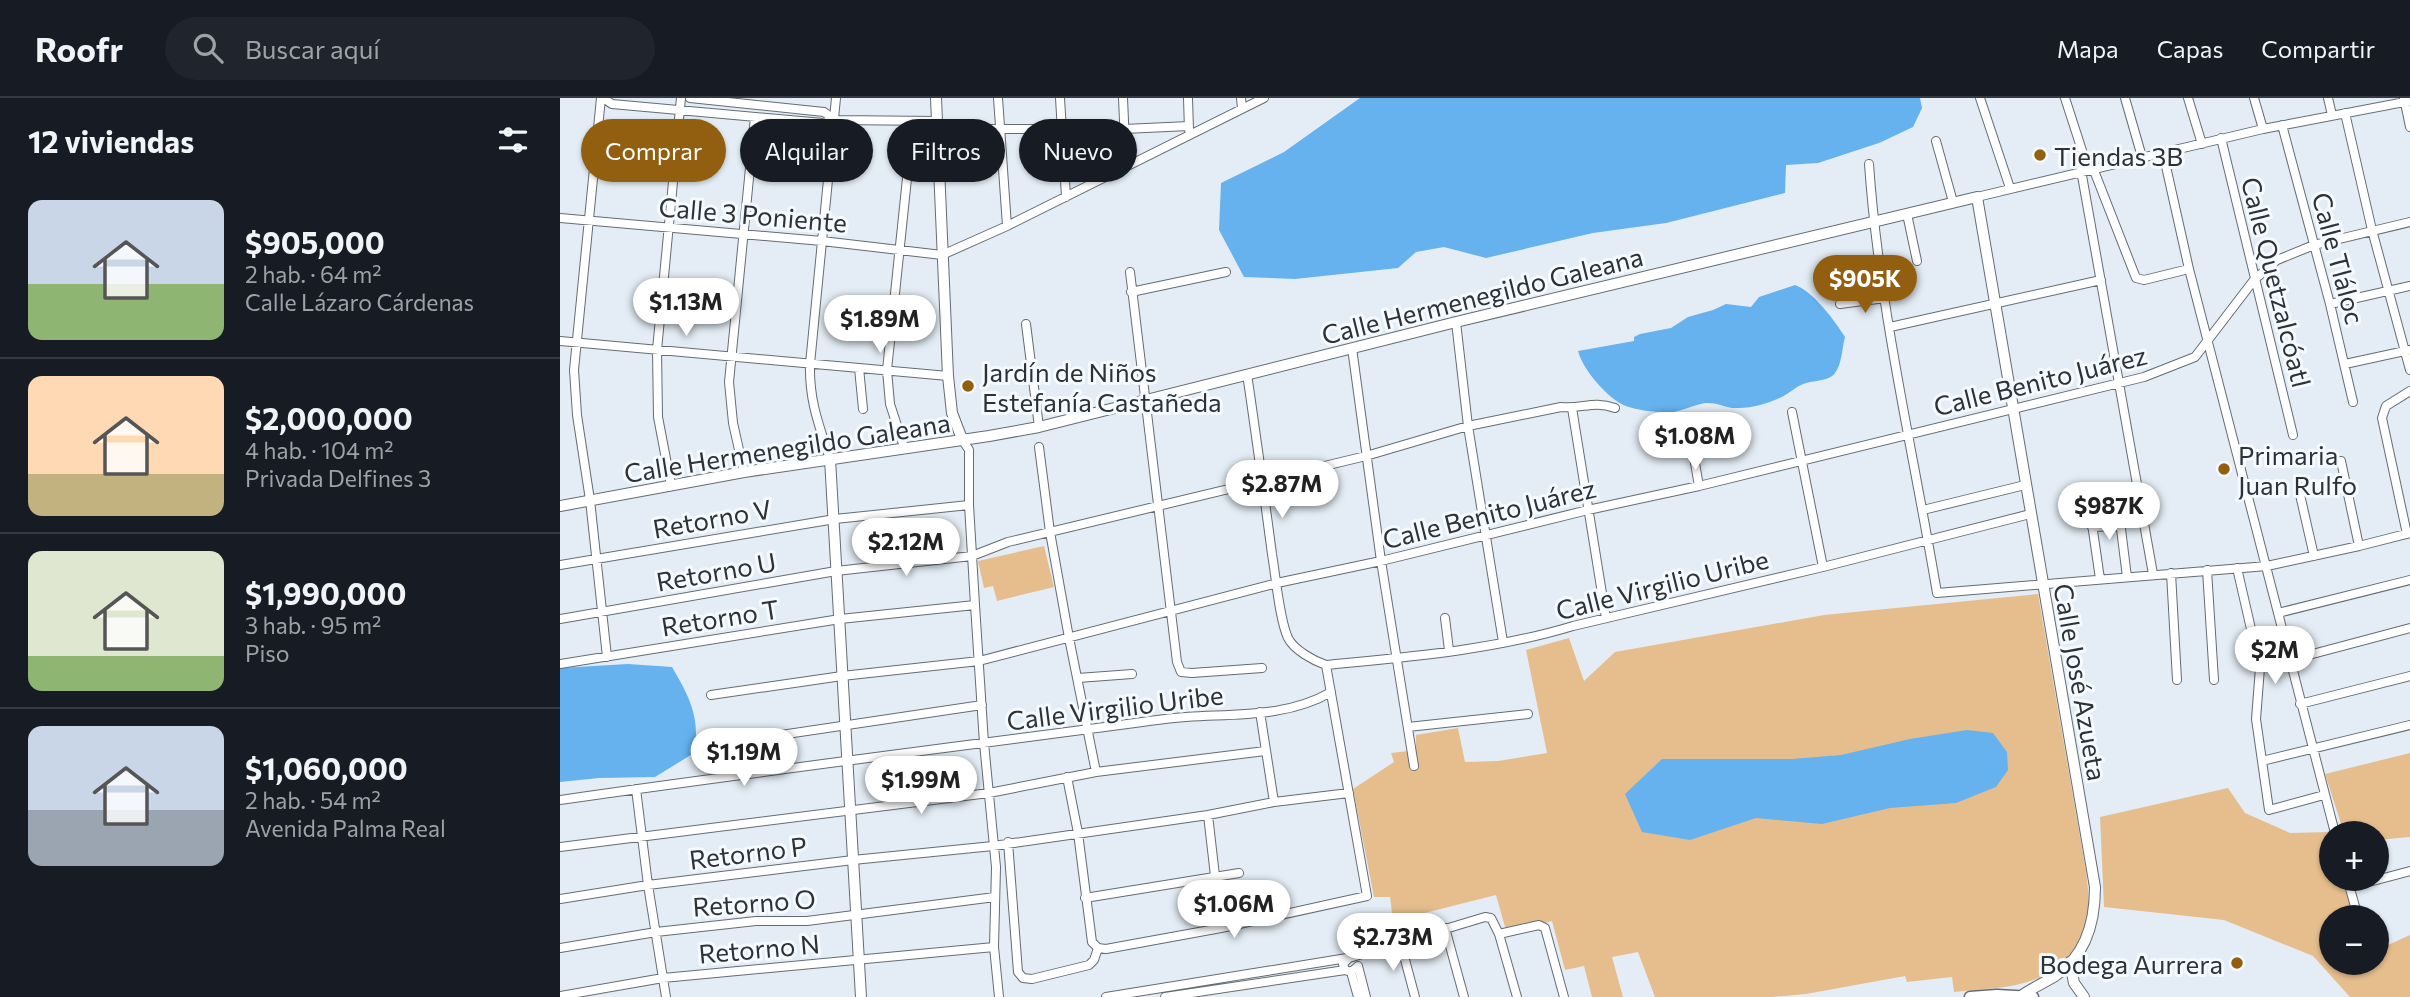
<!DOCTYPE html>
<html lang="es">
<meta charset="utf-8">
<style>
:root{--surface:#171b24;--page:#20242c;--text:#f1f3f6;--muted:#9ea1a6;--line:#363941;--accent:#925f11}
body{margin:0;font-family:Commissioner,sans-serif;background:var(--page);color:var(--text);height:100vh;display:flex;flex-direction:column;font-size:26px;white-space:nowrap}
*{box-sizing:border-box;margin:0}
p{font-size:23px;color:var(--muted)}
.icon{flex:none;width:38px;height:38px;fill:none;stroke:currentColor;stroke-width:2;stroke-linecap:round;stroke-linejoin:round}
.map{position:relative;flex:1;overflow:hidden}
.drawer{display:flex;flex-direction:column;background:var(--surface);width:560px}
.drawer>*{flex:none}
.hud{position:absolute;left:21px;top:21px;width:665px;height:63px;display:flex;gap:14px}
.controls{position:absolute;left:1759px;top:723px;display:grid;gap:14px}
.controls a{display:grid;place-items:center;width:70px;height:70px;border-radius:50%;background:var(--surface);box-shadow:0 2px 5px #0004;font-size:35px}
.price{position:absolute;translate:-50% -60px;padding:0 16px;border-radius:24px;background:#fff;color:#222;font-size:23px;line-height:46px;filter:drop-shadow(0 2px 4px #0008)}
.price::after{content:'';position:absolute;left:50%;top:42px;width:21px;height:16px;margin-left:-10px;background:inherit;clip-path:polygon(0 0,100% 0,50% 100%)}
.price.active{background:var(--accent);color:#fff}
ul{padding:0;list-style:none}
li{display:flex;align-items:center;gap:21px;height:175px;padding:0 28px}
li+li{border-top:2px solid var(--line)}
li span{display:grid;place-items:center;flex:none;width:196px;height:140px;border-radius:14px;color:#555}
li>.icon{margin-inline-start:auto}
span .icon{width:84px;height:84px;fill:#fffc;stroke-width:1}
li b{font-size:30px}
h2{display:flex;justify-content:space-between;align-items:center;height:84px;padding:0 28px;font-size:30px}
.tag{padding:0 24px;border-radius:32px;background:var(--surface);box-shadow:0 2px 5px #0004;font-size:24px;line-height:63px}
.tag.active{background:var(--accent);color:#fff}
header{display:flex;align-items:center;gap:42px;box-sizing:border-box;height:98px;padding:0 35px;background:var(--surface);border-bottom:2px solid var(--line)}
header strong{font-size:33px}
nav{display:flex;gap:38px;margin-inline-start:auto;font-size:24px}
.search{width:490px;height:63px;background:var(--page);display:flex;align-items:center;gap:18px;box-sizing:border-box;padding:0 24px;border-radius:38px;color:var(--muted);font-size:26px}
main{display:flex;flex:1;min-height:0}
.map>svg:first-child{display:block}
.green{fill:#e6be8e}
.water{fill:#65b2ee}
.lines{fill:none;stroke-linecap:round;stroke-linejoin:round}
.minor-casing{stroke:#646c73;stroke-width:10}
.tertiary-casing{stroke:#646c73;stroke-width:12}
.secondary-casing{stroke:#646c73;stroke-width:13}
.minor{stroke:#fff;stroke-width:8}
.tertiary{stroke:#fff;stroke-width:10}
.secondary{stroke:#fff;stroke-width:10}
.poi-dot{fill:#925f11;stroke:#f4faff;stroke-width:2.5}
.labels{text-anchor:middle;dominant-baseline:central;stroke-width:6;stroke-linejoin:round;paint-order:stroke}
.poi-label{font-size:26px;fill:#2e3235;stroke:#f4faff;text-anchor:start}
.street-label{font-size:26px;fill:#2e3235;stroke:#f4faff}
</style>
<header>
<strong>Roofr</strong>
<div class="search"><svg class="icon" aria-label="search" viewBox="0 0 24 24"><circle cx="10" cy="10" r="6"/><path d="M15 15l6 6"/></svg>Buscar aquí</div>
<nav><a>Mapa</a><a>Capas</a><a>Compartir</a></nav>
</header>
<main>
<section class="drawer">
<h2>12 viviendas<svg class="icon" aria-label="filters" viewBox="0 0 24 24"><path d="M4 7h16M4 17h16"/><circle cx="9" cy="7" r="2"/><circle cx="15" cy="17" r="2"/></svg></h2>
<ul>
<li><span style="background:linear-gradient(#c9d6e8 60%,#8fb573 0)"><svg class="icon" aria-label="home" viewBox="0 0 24 24"><path d="M3 11l9-7 9 7M6 9v11h12V9"/></svg></span><div><b>$905,000</b><p>2 hab. · 64 m²</p><p>Calle Lázaro Cárdenas</p></div></li>
<li><span style="background:linear-gradient(#ffd9b3 70%,#c2b280 0)"><svg class="icon" aria-label="home" viewBox="0 0 24 24"><path d="M3 11l9-7 9 7M6 9v11h12V9"/></svg></span><div><b>$2,000,000</b><p>4 hab. · 104 m²</p><p>Privada Delfines 3</p></div></li>
<li><span style="background:linear-gradient(#dfe7d0 75%,#8fb573 0)"><svg class="icon" aria-label="home" viewBox="0 0 24 24"><path d="M3 11l9-7 9 7M6 9v11h12V9"/></svg></span><div><b>$1,990,000</b><p>3 hab. · 95 m²</p><p>Piso</p></div></li>
<li><span style="background:linear-gradient(#c9d6e8 60%,#9aa5b1 0)"><svg class="icon" aria-label="home" viewBox="0 0 24 24"><path d="M3 11l9-7 9 7M6 9v11h12V9"/></svg></span><div><b>$1,060,000</b><p>2 hab. · 54 m²</p><p>Avenida Palma Real</p></div></li>
</ul>
</section>
<div class="map">
<svg width="1850" height="899" viewBox="0 0 1850 899">
<rect width="100%" height="100%" fill="#e4edf5"/>
<path class="green" d="M484,448L494,489L437,503L433,488L424,490L418,463Z
M1478,496L1526,773C1528,791 1531,810 1527,827C1525,838 1518,848 1511,856C1483,891 1435,890 1394,894L1392,879L1347,884L1345,878L1246,896L1212,899H1095L1078,854L1052,859L1063,899H1032L1024,868L1005,872L992,823L947,836L936,797L833,823L830,799H814L793,691L834,664L831,655L856,652V637L898,630L905,664L938,663L987,655L966,552L1009,540L1024,583L1055,554L1264,517Z
M1850,655V739L1817,742L1816,735H1784L1765,676Z
M1668,690L1685,715L1730,735L1769,734L1771,742V780L1782,781L1794,819H1771V864H1816L1817,852L1850,837V899H1790L1753,858L1664,822L1544,809L1540,719Z"/>
<path class="water" d="M800,0H1360L1362,10L1353,29L1319,45L1258,65L1226,67L1225,95L1106,125L1033,135L926,160L884,149L856,154L838,170L735,181L684,179L659,132L661,85L724,54Z
M1235,187C1253,193 1275,223 1285,239C1282,250 1282,266 1275,275C1269,284 1250,282 1241,287C1236,289 1232,293 1227,296C1214,304 1192,311 1176,310C1165,310 1157,304 1145,305C1134,307 1124,312 1114,314C1099,315 1080,313 1066,308C1048,301 1023,272 1018,253L1074,243V239L1080,236L1111,230L1128,219L1153,212L1166,206L1191,209L1199,199Z
M68,566L112,569C129,598 141,620 134,655L95,679L39,680L0,684V570Z
M1407,632L1433,635L1447,654L1448,672L1436,689L1396,705L1330,710L1262,726L1196,720L1130,742L1082,734L1065,696L1102,661H1232L1281,657L1350,641Z"/>
<g class="lines">
<defs>
<path id="minor" d="M41,0L14,272L17,317L30,402L47,559
M43,0L52,6L263,25L275,22L377,23
M130,0L264,14L275,22
M438,0L447,128
M500,0L506,99
M563,0L566,69
M628,0L629,32
M681,0L682,11
M1420,0L1450,90
M1505,0L1528,71
M1565,0L1582,59
M1628,0L1642,46
M1694,0L1703,31
M1768,0L1772,17
M1844,0L1850,29
M1785,15L1812,132L1850,272
M1722,27L1770,206L1793,304
M377,31H564L629,28
M1661,40L1733,337
M1376,43L1393,104
M1603,55L1629,171L1775,735
M1309,66C1319,210 1353,352 1377,495L1707,468L1799,448L1850,435
M1533,70L1576,180L1584,182L1629,171
M1521,72L1593,476
M1417,99L1703,31L1850,3
M1347,116L1357,163
M0,120L262,143L382,157L447,128L704,0
M570,174L617,564L621,574L632,575L702,570
M571,194L666,174
M1280,206L1325,200
M1770,206L1850,188
M896,224L908,328L943,544
M466,226L479,329
M1330,229L1541,182
M0,243L388,278
M792,250L821,463L854,668
M1785,266L1850,252
M299,270L303,311
M687,276C696,336 704,396 712,456C716,479 719,520 728,540C734,552 754,563 766,567C848,559 934,552 1013,528L1263,469L1470,416
M1012,310L1046,520
M1232,314L1263,469
M1129,331L1139,388
M402,341L409,352V407L415,507L424,645L436,769L434,849L439,899
M344,349L330,306L327,272L353,23
M479,349L490,434L509,540L536,674
M270,361C259,327 249,303 250,266L276,0
M1781,363L1799,448
M184,374L173,325L169,284L195,19
M111,387L98,319L97,252L121,0
M1738,388L1754,458
M1558,407L1567,479
M1363,412L1465,387
M1530,412L1540,481
M1532,429L1560,428
M1847,436L1822,320L1826,308L1850,293
M0,467L275,421L409,407
M1677,470L1700,570L1696,621L1709,712L1764,697
M1647,472L1654,582
M1611,475L1617,582
M1718,515L1850,482
M885,520L889,552
M0,521L276,473L412,458L448,444L806,358L908,328L1001,309C1024,311 1032,302 1055,310
M1730,562L1850,530
M0,566L280,521L415,507
M518,580L572,576
M151,597L282,578L419,563L717,485L821,463L1028,412L1139,388L1584,279L1635,259L1694,182L1717,162L1754,147L1850,124
M1740,606L1850,578
M700,614L714,704
M848,629L968,616
M180,643L422,607
M1702,663L1850,627
M507,679L518,735L532,844L538,850
M76,691L88,787L106,899
M0,702C201,673 403,648 605,621C660,614 722,623 771,594
M648,717L661,830
M448,744L458,874L463,880L472,881L529,867L534,862L538,850
M0,749L429,695L536,674L705,653
M1787,780L1798,819
M1790,789L1850,773
M525,800L679,775
M0,801L88,787L293,762L433,748L648,717L714,704L789,695
M885,830L904,899
M939,836L979,827L985,830L1004,899
M840,843L855,899
M0,850L96,834L196,823H247L435,799
M538,850L546,851L661,830L807,798L766,567
M798,868L806,899
M785,872L783,866L789,860L925,819L931,820L939,836L957,899
M791,874L798,899
M0,898L103,880L434,849
M546,899L787,860
M605,899L785,872L791,874L797,869"/>
<path id="tertiary" d="M376,0L388,278L392,315L402,341
M270,361L301,899
M0,408L184,374L429,338L479,329L896,224L1417,99L1535,789C1535,823 1526,858 1495,878C1484,885 1472,890 1461,898
M1510,864L1514,885L1524,899"/>
<path id="secondary" d="M1410,899L1437,897L1473,899"/>
</defs>
<use href="#minor" class="minor-casing"/>
<use href="#tertiary" class="tertiary-casing"/>
<use href="#secondary" class="secondary-casing"/>
<use href="#minor" class="minor"/>
<use href="#tertiary" class="tertiary"/>
<use href="#secondary" class="secondary"/>
</g>
<g class="poi-dot">
<circle cx="1480" cy="57" r="7"/>
<circle cx="408" cy="288" r="7"/>
<circle cx="1664" cy="371" r="7"/>
<circle cx="1677" cy="865" r="7"/>
</g>
<g class="labels">
<g class="poi-label">
<text x="1494" y="57">Tiendas 3B</text>
<text x="422" y="273">Jardín de Niños<tspan x="422" dy="30">Estefanía Castañeda</tspan></text>
<text x="1678" y="356">Primaria<tspan x="1678" dy="30">Juan Rulfo</tspan></text>
<text x="1663" y="865" text-anchor="end">Bodega Aurrera</text>
</g>
<g class="street-label">
<text transform="translate(193 116) rotate(5)">Calle 3 Poniente</text>
<text transform="translate(1779 160) rotate(75)">Calle Tláloc</text>
<text transform="translate(1717 184) rotate(76)">Calle Quetzalcóatl</text>
<text transform="translate(922 197) rotate(-14)">Calle Hermenegildo Galeana</text>
<text transform="translate(1480 282) rotate(-14)">Calle Benito Juárez</text>
<text transform="translate(227 349) rotate(-9)">Calle Hermenegildo Galeana</text>
<text transform="translate(929 415) rotate(-14)">Calle Benito Juárez</text>
<text transform="translate(152 420) rotate(-10)">Retorno V</text>
<text transform="translate(156 473) rotate(-10)">Retorno U</text>
<text transform="translate(1102 486) rotate(-14)">Calle Virgilio Uribe</text>
<text transform="translate(160 519) rotate(-9)">Retorno T</text>
<text transform="translate(1521 584) rotate(80)">Calle José Azueta</text>
<text transform="translate(555 609) rotate(-7)">Calle Virgilio Uribe</text>
<text transform="translate(188 754) rotate(-7)">Retorno P</text>
<text transform="translate(194 804) rotate(-4)">Retorno O</text>
<text transform="translate(199 850) rotate(-5)">Retorno N</text>
</g>
</g>
</svg>
<div class="controls">
<a>+</a>
<a>−</a>
</div>
<b class="price active" style="left:1305px;top:217px">$905K</b>
<b class="price" style="left:126px;top:240px">$1.13M</b>
<b class="price" style="left:320px;top:257px">$1.89M</b>
<b class="price" style="left:1135px;top:374px">$1.08M</b>
<b class="price" style="left:722px;top:422px">$2.87M</b>
<b class="price" style="left:1549px;top:444px">$987K</b>
<b class="price" style="left:346px;top:480px">$2.12M</b>
<b class="price" style="left:1715px;top:588px">$2M</b>
<b class="price" style="left:184px;top:690px">$1.19M</b>
<b class="price" style="left:361px;top:718px">$1.99M</b>
<b class="price" style="left:674px;top:842px">$1.06M</b>
<b class="price" style="left:833px;top:875px">$2.73M</b>
<div class="hud">
<a class="tag active">Comprar</a>
<a class="tag">Alquilar</a>
<a class="tag">Filtros</a>
<a class="tag">Nuevo</a>
</div>
</div>
</main>
